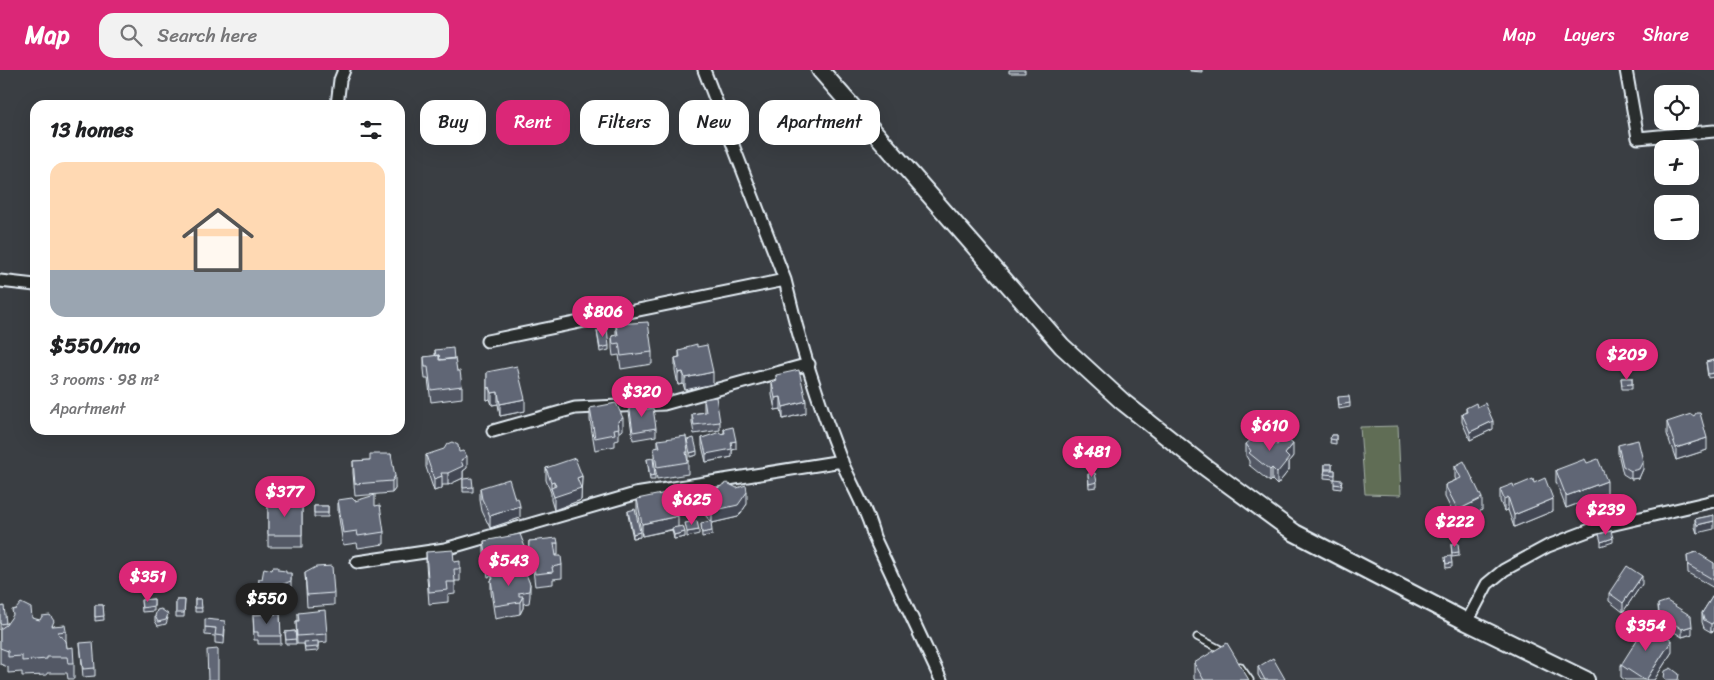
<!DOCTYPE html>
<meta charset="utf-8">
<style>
:root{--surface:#fff;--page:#f2f2f2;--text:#202124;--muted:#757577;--line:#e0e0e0;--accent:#db2777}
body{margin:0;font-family:Sriracha,sans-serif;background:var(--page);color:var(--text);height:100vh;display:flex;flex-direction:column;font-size:19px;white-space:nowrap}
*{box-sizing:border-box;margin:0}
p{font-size:16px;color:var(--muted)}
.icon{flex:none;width:28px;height:28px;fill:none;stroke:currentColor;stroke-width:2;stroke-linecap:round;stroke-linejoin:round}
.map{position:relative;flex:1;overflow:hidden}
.drawer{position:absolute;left:30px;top:30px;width:375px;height:335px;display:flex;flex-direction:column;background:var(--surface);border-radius:15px;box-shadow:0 5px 20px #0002}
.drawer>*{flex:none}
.top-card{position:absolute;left:420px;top:30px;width:475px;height:45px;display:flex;gap:10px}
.controls{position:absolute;left:1654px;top:15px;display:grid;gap:10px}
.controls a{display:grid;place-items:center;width:45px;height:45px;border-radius:10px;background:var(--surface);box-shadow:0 5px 20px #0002;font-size:25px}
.price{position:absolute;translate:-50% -42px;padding:0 11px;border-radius:18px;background:var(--accent);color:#fff;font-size:16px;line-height:32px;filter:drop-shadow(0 1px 2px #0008)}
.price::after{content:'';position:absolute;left:50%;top:30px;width:15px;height:11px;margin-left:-8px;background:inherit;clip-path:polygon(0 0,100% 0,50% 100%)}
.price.current{background:#222;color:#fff}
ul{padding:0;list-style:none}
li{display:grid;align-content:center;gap:10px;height:265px;padding:0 20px}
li+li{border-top:1px solid var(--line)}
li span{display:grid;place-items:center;height:155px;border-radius:15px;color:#555}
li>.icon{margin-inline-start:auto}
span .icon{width:90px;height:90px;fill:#fffc;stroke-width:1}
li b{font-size:21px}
h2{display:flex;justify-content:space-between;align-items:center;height:60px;padding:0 20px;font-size:21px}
.pill{padding:0 18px;border-radius:15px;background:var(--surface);box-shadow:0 5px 20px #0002;font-size:18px;line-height:45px}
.pill.current{background:var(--accent);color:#fff}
header{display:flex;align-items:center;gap:30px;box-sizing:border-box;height:70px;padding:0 25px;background:var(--accent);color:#fff}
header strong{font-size:24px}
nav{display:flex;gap:28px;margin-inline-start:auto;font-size:18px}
.search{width:350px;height:45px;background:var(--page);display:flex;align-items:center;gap:12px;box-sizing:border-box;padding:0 18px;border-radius:15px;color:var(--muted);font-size:19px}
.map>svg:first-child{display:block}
.green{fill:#606d55;stroke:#a4afa6}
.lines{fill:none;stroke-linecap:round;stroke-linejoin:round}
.lane-casing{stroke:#e8f1f8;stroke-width:9}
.street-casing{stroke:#e8f1f8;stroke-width:15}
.secondary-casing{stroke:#e8f1f8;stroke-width:20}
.lane{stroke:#2a2d2e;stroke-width:5.5}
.street{stroke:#2a2d2e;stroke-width:11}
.secondary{stroke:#2a2d2e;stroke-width:16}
.wall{fill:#535865;stroke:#e8f1f8}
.shaded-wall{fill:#434752;stroke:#e8f1f8}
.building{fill:#606675;stroke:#e8f1f8}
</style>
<header>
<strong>Map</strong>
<div class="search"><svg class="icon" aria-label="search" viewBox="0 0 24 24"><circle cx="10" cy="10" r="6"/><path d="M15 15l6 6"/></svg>Search here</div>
<nav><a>Map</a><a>Layers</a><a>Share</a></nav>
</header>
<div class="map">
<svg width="1714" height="610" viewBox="0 0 1714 610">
<rect width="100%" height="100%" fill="#3a3e43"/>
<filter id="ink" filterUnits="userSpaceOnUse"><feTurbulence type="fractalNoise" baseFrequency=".02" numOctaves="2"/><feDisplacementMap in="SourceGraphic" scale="10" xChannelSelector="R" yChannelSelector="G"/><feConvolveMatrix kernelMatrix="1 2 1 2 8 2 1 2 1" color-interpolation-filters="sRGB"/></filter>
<g filter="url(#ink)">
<path class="green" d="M1398,356L1401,425L1365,424L1360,357Z"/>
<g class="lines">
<defs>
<path id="lane" d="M1197,567L1224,581
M1240,596L1250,610"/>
<path id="street" d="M704,0L785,210C799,271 818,332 841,390C852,416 867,439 874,467L941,610
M1626,0L1638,68L1714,61
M337,35L340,10L344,0
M0,211L35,215
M487,271L785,210
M493,361L575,338L664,334L809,294
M357,492L445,479L635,424L842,391
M1467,552L1487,514L1504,500L1548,476L1593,459L1714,431"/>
<path id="secondary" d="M820,0L1062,276L1123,332L1205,397L1295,463L1467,552L1586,610"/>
</defs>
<use href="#lane" class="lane-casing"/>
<use href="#street" class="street-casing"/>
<use href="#secondary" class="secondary-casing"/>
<use href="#lane" class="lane"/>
<use href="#street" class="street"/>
<use href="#secondary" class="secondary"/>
</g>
<path class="wall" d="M1009,0H1025V3H1009Z
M1190,0H1202V2L1190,1Z
M616,254L652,282V294L621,299L619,285L613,286L612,278V266L616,265Z
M597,261L609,276V280L600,282Z
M686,277H697L713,314L685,320L683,314L678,315L675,300V288L679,287V281L686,280Z
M435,280L454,289L457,301L462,316V328L431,332L428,309H425L424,299V287L435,286Z
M1714,290V307L1708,308L1706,292Z
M487,302L525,341L500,346L498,334L492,335L490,329L487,330Z
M776,305L806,343L783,349L781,339L775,340L772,325V313L776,312Z
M1621,308H1632V319H1622Z
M1338,327L1350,333V337L1339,339Z
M704,329L720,352V360L694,364L692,352V344L704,342Z
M629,334L656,358V366L633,370L629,342Z
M1477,337L1493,359L1470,370L1462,352V344L1466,342V338Z
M590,338L623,360L619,363V370L615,371V376L595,380L590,350Z
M1667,352L1707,380L1676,390L1667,364Z
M724,359L736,379L732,380V387L706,392L702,376V368L724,363Z
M1331,365H1336V374L1330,373Z
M658,370L688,382V404L657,409L654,390V378H658Z
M1246,374L1277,375L1293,386L1289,391V400L1277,415L1272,410L1270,412L1249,395V391L1246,386Z
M1618,375L1643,399L1639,408L1631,409L1623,404L1618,383Z
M459,382L467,398L463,401V408L448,415H442V418L434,421L426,397V385Z
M391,384L395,419L392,423L355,426L353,403V391L370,390Z
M647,389L655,405V410H650Z
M1587,393L1607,423L1566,438L1556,412V400Z
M1325,394H1332V400H1335V409L1324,408Z
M1455,396L1482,440L1458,453L1445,427V415L1456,410L1455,408Z
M546,398L582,406L581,430L554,440L551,430V423L546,410Z
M1088,404L1097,412V417L1089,418Z
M463,409L473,417V422H463Z
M1534,413L1553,441L1514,457L1508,440L1504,441L1500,431V419Z
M1334,414H1342L1341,419L1334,418Z
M480,418L520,448L490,458L482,441L480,430Z
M637,429L678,457L685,467L674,469L672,460L642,466L637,441Z
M268,430H302V477H268Z
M338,430L355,431L375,436L384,462V474L358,478L357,473L343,475L338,442Z
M705,432L747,434L738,447L712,453L705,445Z
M314,436H328V447H314Z
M628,441L640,467L633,468L628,445Z
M1714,445L1697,463L1695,457V449Z
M701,453L712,461V465L702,467Z
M484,471L525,489L522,499L530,514V526L529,533L523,534V538L520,544L495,549L491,522V510H492V506L488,507L484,483Z
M529,471L558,473V485H556L562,495V508L553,509V514L535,516L533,500L528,501Z
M1451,474L1459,482V486L1452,487Z
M426,482L454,492L460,499V511H455V524L448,525V532L429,534L426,494Z
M1687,485L1714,493V518L1688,503Z
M1445,487L1452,493V497L1446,498Z
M272,500H278L286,503L291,519L281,523V531L266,530V533H261L258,530L259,509H262Z
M305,503L334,523V535L307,537Z
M1642,514L1623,542L1609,531V523Z
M249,515H256V529H249Z
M1714,524L1711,562L1704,558L1702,552V543Z
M154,529V541L142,542L141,530Z
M195,529H201L202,542H195Z
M176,530H185L184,547H176Z
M1658,534L1692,564L1682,567L1659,552Z
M95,535H103L104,550L95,551Z
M0,537L6,554L32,548L54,556L66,561V570L67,578L74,593V609H68L67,603H47V605L22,606V602L8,603V597L0,594Z
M298,543L327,564V572L318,573V581L305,582L304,574H297L296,551H298Z
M280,544L281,574H258V570H254L253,545Z
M155,546L168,548L166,554L158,556L155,551Z
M205,557L225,559L224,574L215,573V566L205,565Z
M295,561L296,574H286L285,562Z
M80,573L95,598V606L83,607Z
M1672,582L1654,610H1625L1621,607V595Z
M1194,593L1249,610H1195L1194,609Z
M1258,597L1285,610H1261L1258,605Z"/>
<path class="shaded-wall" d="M683,302V314L678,315V303Z
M713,302V314L685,320V308Z
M490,317V329L487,330V318Z
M498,322V334L492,335V323Z
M781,327V339L775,340V328Z
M525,329V341L500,346V334Z
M806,331V343L783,349V337Z
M623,348V360L619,363L618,351Z
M1493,351V359L1470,370V362Z
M1707,368V380L1676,390V378Z
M736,371V379L732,380V387L706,392V384L731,372Z
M1293,374V386L1289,391V400L1277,415V403L1285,384Z
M697,381V385L690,387V383Z
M467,386V398L463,401V408L448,415V403L461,390Z
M1643,391V399L1639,408L1631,409V401Z
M1272,398V410L1270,412V400Z
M395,406V419L392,423V411Z
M442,406V418L434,421V409Z
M582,406L581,430L554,440V427L577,408Z
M554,411V423L551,419V412Z
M1607,411V423L1566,438V426Z
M747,422V434L738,447L712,453V441Z
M1508,427V440L1504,441V429Z
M1482,428V440L1458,453V440Z
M1553,429V441L1514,457V445Z
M520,436V448L490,458V446Z
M678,446V458L642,466V454Z
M1714,451V459L1697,463V455Z
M699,460V464L687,467V462Z
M640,462V467L633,468V464Z
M685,462V467L674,469V465Z
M1613,468V472L1601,476V472Z
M525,477V489L522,501V488Z
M291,503V519L281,523V531V515Z
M1642,506V514L1623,542V533Z
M523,526V538L520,544V532Z
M1714,552V561L1711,562V554Z
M1692,556V564L1682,567V559Z
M1672,570V582L1654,610H1646Z"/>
<path class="building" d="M648,252L652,282L621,286L619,273L613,274L612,266L618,265L616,254Z
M607,259L609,276L600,278L597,261Z
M697,274V277L707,275L713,302L685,308L683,302L678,303L675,288L680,287L679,281L686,279V277Z
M453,278L454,289L440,290L439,285L436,286L435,280Z
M439,285V290L455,288L457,301H460L462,316L431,320L428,297H425L424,287Z
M1714,290V303L1708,304L1706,292Z
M517,296L525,329L500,334L498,322L492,323L490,317L487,318V302Z
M799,300L806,331L783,337L781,327L775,328L772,313L777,311L776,305Z
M1621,308H1632V314L1622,315Z
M1349,326L1350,333L1339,335L1338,327Z
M716,327L720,352L694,355L692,344L706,342L704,329Z
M640,332L641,340L653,338L656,358L633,362L629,334Z
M616,333L623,348L618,351L619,358L614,359L615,364L595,368L590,338Z
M1476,333L1477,337L1485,333L1493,351L1470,362L1462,344L1467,342L1466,338Z
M1696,343H1700L1707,368L1676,378L1667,352L1691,344L1694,346Z
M733,357L736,371L731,372L732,379L706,384L702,368L720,362V364L725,363L724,359Z
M1331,365H1336V370L1330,369Z
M686,366L688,382H686L688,392L657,397L654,378L660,377L658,370Z
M1266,366L1277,375L1284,367L1293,374L1285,384L1289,388L1277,403L1272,398L1270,400L1249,383L1251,381L1246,374L1253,368Z
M694,368L697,381L690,383L687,370Z
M1638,370L1643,391L1639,399L1631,401L1623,396L1618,375Z
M452,372L458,375L459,382L463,381L467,386L461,390L463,396L448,403H441L442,406L434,409L426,385L444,379L447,374Z
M370,384H391L395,406L392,411L355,414L353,391L370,390Z
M575,388L582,406L577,408L581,418L554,427L551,418L556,416L554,411L551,412L546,398Z
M653,388L655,405L650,406L647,389Z
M1585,389L1587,393L1598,389L1607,411L1566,426L1556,400Z
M1464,391L1482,428L1458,440L1445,415L1461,408L1455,396Z
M1325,394H1332V399H1325Z
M1325,400H1335V405L1324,404Z
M1095,403L1097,412L1089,414L1088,404Z
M472,408L473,417L463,418V409Z
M1545,408L1553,429L1514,445L1508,427L1504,429L1500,419L1513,414L1514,417L1533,409L1534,413Z
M509,409L515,429L518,428L520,436L490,446L482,429L480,418Z
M1334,409L1342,410L1341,415L1334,414Z
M727,413L737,418L746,415L747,422L738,435L712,441L705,432L708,423Z
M671,422L673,428L676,427L678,446L642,454L637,429Z
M375,425V436L380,435L384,462L358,466L357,461L343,463L338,430L352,428L355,431Z
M268,430H302V465H268Z
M314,436H328V443H314Z
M635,439L640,462L633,464L628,441Z
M1714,445V451L1697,455L1695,449Z
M697,451L699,460L687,462L685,453Z
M711,451L712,461L702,463L701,453Z
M683,456L685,462L674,465L672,458Z
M1611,461L1613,468L1601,472L1599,464Z
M520,464L525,477L522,488L488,494L484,471Z
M557,468L558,473H554L556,486H561L562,495L552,497L553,502L535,504L533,488L528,489L529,471Z
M1458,473L1459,482L1452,483L1451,474Z
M453,480L454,492L460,491V499H454L455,512H447L448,520L429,522L426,482Z
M1696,482L1714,493V510L1688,495L1687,485Z
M1451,486L1452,493L1446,494L1445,487Z
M332,496L334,523L307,525L305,503L316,497Z
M1627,496L1642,506L1623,533L1609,523Z
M273,497H278V500L286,501V503H291V511L281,515V523L266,522V525L261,524L258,522L259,509H262L264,498L272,500Z
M524,499L530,514L529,521L519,523V526H523L520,532L495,536L491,510L493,509L492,504L505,502L506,505Z
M249,515H256V524L249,525Z
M1714,524V552L1711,554L1704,550L1702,543Z
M154,529V536L142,538L141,530Z
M195,529H201L202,538H195Z
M176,530H185L184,543H176Z
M1667,531L1691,546L1692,556L1682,559L1659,544L1658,534Z
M21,533L31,538L32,548L40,550L42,546L50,545L54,551L52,556L65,555L66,561L58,562L59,565L66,571L67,578L73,577L74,593H68L67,587H47V589L22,591V586L8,587V581L0,578V559L6,555L13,545L12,540L16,539Z
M95,535H103L104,546L95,547Z
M4,536L6,553L0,554V537Z
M161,539L168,544L166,550L158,552L155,546L157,540Z
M325,540L327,564L297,566L296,551H299L298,543Z
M280,544L281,566H258V562H254L253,545Z
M205,549L225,551L224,566L215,565L216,558L205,557Z
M1647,554L1672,570L1646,610H1644L1621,595Z
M295,561L296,569L286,570L285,562Z
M318,571V577L305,578L304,572Z
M93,572L95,598L83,599L80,573Z
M1227,573L1249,610H1204L1194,593Z
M218,579V610H208L207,580Z
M1273,588L1285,609L1283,610H1265L1258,597Z
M1671,598L1679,604L1678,610H1667L1664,608L1665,601Z"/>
</g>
</svg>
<div class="controls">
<a><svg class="icon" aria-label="locate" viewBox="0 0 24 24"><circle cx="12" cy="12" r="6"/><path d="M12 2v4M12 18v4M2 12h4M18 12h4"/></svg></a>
<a>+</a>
<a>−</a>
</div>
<b class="price" style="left:603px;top:268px">$806</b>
<b class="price" style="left:1627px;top:311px">$209</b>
<b class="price" style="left:642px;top:348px">$320</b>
<b class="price" style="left:1270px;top:382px">$610</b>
<b class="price" style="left:1092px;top:408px">$481</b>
<b class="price" style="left:285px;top:448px">$377</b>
<b class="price" style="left:692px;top:456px">$625</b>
<b class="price" style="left:1606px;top:466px">$239</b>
<b class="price" style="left:1455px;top:478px">$222</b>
<b class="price" style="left:509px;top:517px">$543</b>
<b class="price" style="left:148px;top:533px">$351</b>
<b class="price current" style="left:267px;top:555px">$550</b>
<b class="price" style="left:1646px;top:582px">$354</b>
<div class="top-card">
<a class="pill">Buy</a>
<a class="pill current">Rent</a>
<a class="pill">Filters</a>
<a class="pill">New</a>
<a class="pill">Apartment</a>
</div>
<section class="drawer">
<h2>13 homes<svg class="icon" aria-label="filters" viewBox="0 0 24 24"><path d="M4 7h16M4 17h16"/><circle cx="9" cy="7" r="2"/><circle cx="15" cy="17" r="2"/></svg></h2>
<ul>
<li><span style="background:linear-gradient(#ffd9b3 70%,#9aa5b1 0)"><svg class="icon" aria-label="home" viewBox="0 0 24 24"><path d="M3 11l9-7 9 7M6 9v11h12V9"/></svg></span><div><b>$550/mo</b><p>3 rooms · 98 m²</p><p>Apartment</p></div></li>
</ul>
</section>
</div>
